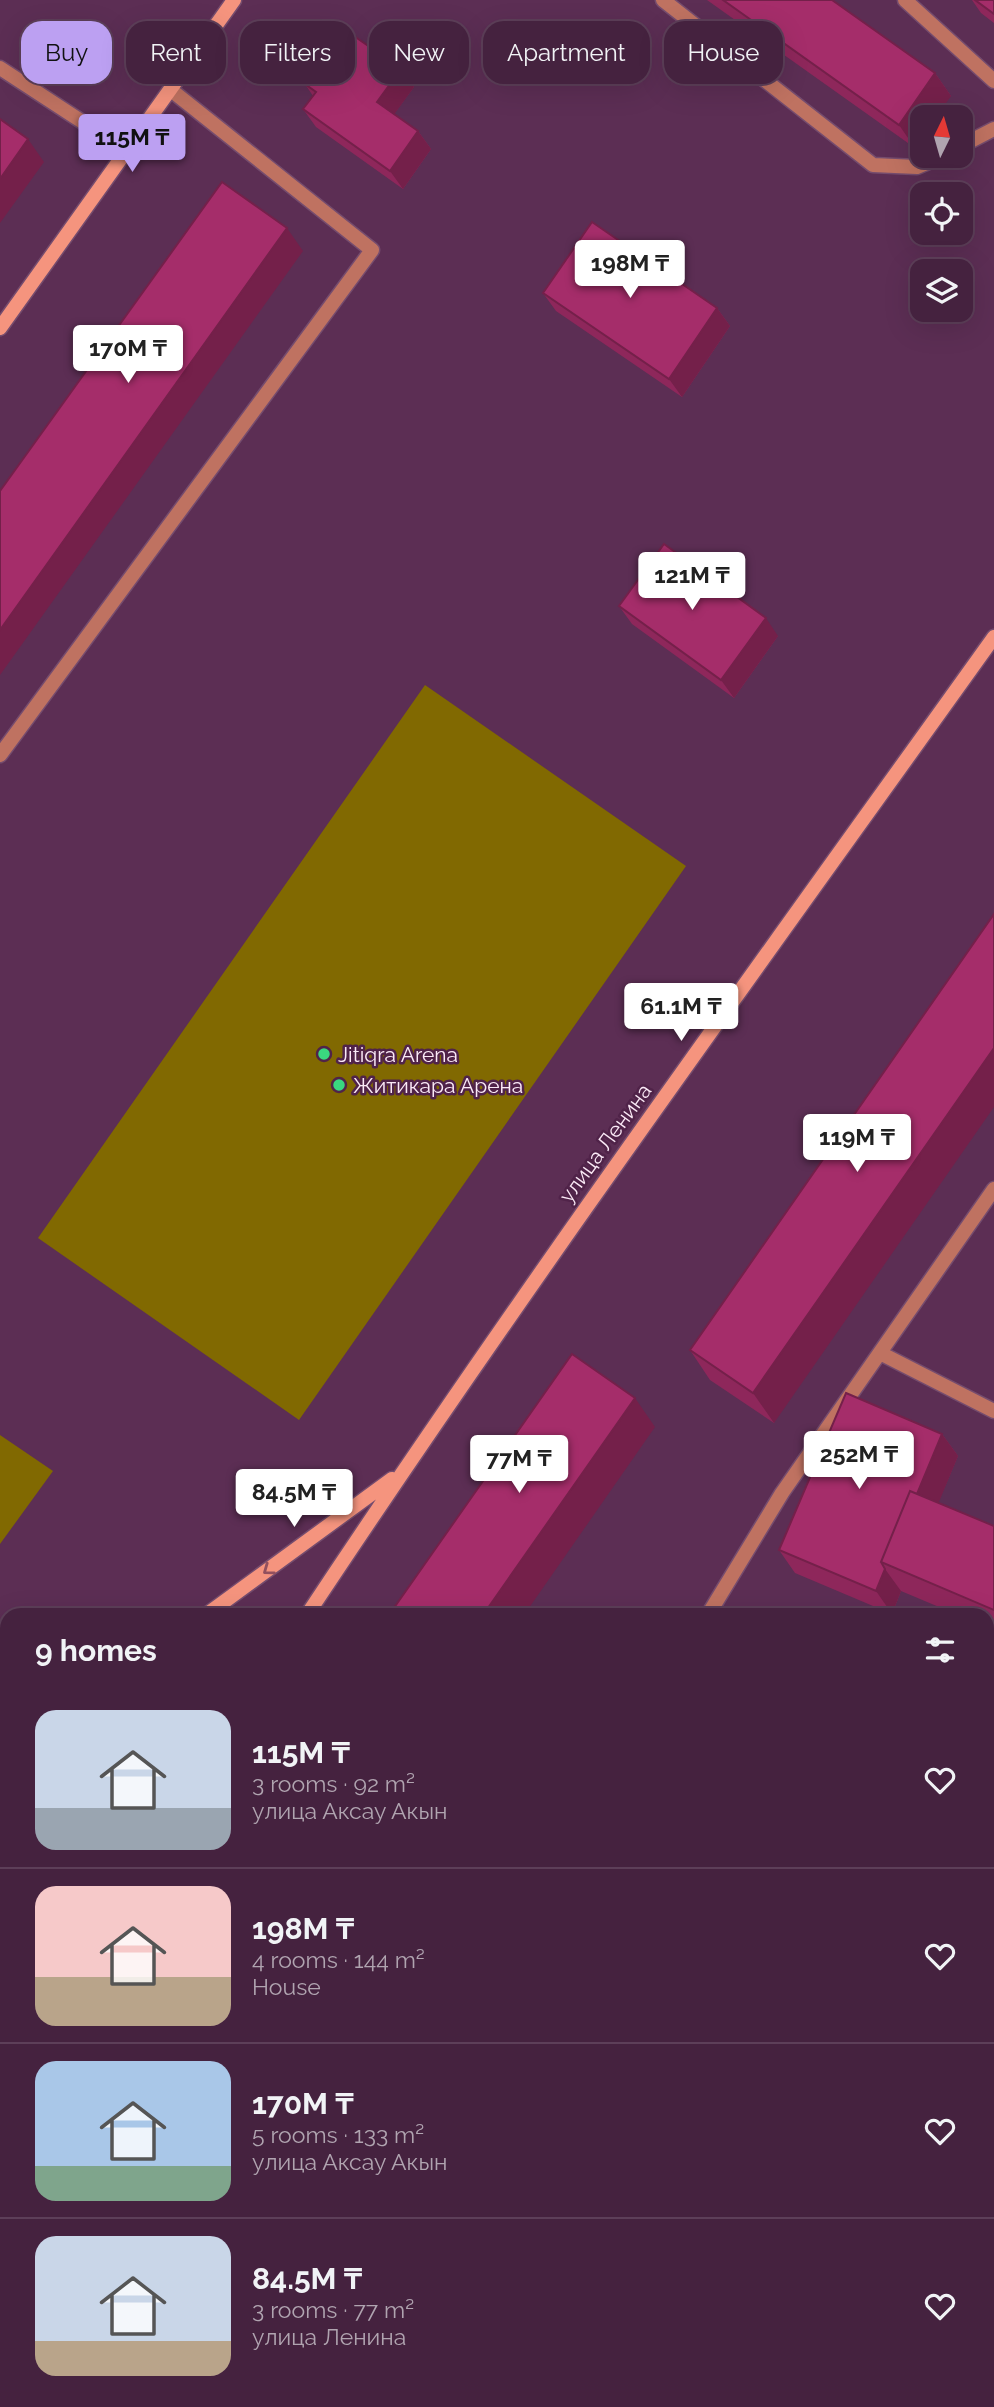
<!DOCTYPE html>
<meta charset="utf-8">
<style>
:root{--surface:#45223f;--page:#4f2f4a;--text:#f1f3f6;--muted:#b0a4b0;--line:#5d3f59;--accent:#bca0f2}
body{margin:0;font-family:Raleway,sans-serif;background:var(--page);color:var(--text);height:100vh;display:flex;flex-direction:column;font-size:26px;white-space:nowrap}
*{box-sizing:border-box;margin:0}
p{font-size:23px;color:var(--muted)}
.icon{flex:none;width:38px;height:38px;fill:none;stroke:currentColor;stroke-width:2;stroke-linecap:round;stroke-linejoin:round}
.map{position:relative;flex:1;overflow:hidden}
.side{position:absolute;left:0px;top:1608px;width:994px;height:800px;display:flex;flex-direction:column;background:var(--surface);border-radius:21px 21px 0 0;box-shadow:0 7px 28px #0002,0 0 0 2px var(--line)}
.side>*{flex:none}
.guide{position:absolute;left:21px;top:21px;width:952px;height:63px;display:flex;gap:14px}
.needle{width:46px;rotate:5deg}
.controls{position:absolute;left:910px;top:105px;display:grid;gap:14px}
.controls a{display:grid;place-items:center;width:63px;height:63px;border-radius:14px;background:var(--surface);box-shadow:0 7px 28px #0002,0 0 0 2px var(--line);font-size:35px}
.price{position:absolute;translate:-50% -60px;padding:0 16px;border-radius:7px;background:#fff;color:#222;font-size:23px;line-height:46px;filter:drop-shadow(0 2px 4px #0008)}
.price::after{content:'';position:absolute;left:50%;top:42px;width:21px;height:16px;margin-left:-10px;background:inherit;clip-path:polygon(0 0,100% 0,50% 100%)}
.price.on{background:var(--accent);color:#111}
ul{padding:0;list-style:none}
li{display:flex;align-items:center;gap:21px;height:175px;padding:0 35px}
li+li{border-top:2px solid var(--line)}
li span{display:grid;place-items:center;flex:none;width:196px;height:140px;border-radius:21px;color:#555}
li>.icon{margin-inline-start:auto}
span .icon{width:84px;height:84px;fill:#fffc;stroke-width:1}
li b{font-size:30px}
h2{display:flex;justify-content:space-between;align-items:center;height:84px;padding:0 35px;font-size:30px}
.tag{padding:0 24px;border-radius:21px;background:var(--surface);box-shadow:0 7px 28px #0002,0 0 0 2px var(--line);font-size:24px;line-height:63px}
.tag.on{background:var(--accent);color:#111}
.map>svg:first-child{display:block}
.green{fill:#816901}
.lines{fill:none;stroke-linecap:round;stroke-linejoin:round}
.lane-casing{stroke:#754c6e;stroke-width:17}
.secondary-casing{stroke:#754c6e;stroke-width:17}
.lane{stroke:#bf7261;stroke-width:14}
.secondary{stroke:#f5947e;stroke-width:14}
.wall{fill:#8e275b}
.shaded-wall{fill:#74204a}
.building{fill:#a52d6a;stroke:#74204a;stroke-width:2}
.oneway{stroke:#92505e}
.poi-dot{fill:#3ad77f;stroke:#502349;stroke-width:2.5}
.labels{text-anchor:middle;dominant-baseline:central;stroke-width:5;stroke-linejoin:round;paint-order:stroke}
.poi-label{font-size:21px;fill:#fbeaf7;stroke:#502349;text-anchor:start}
.street-label{font-size:21px;fill:#fbeaf7;stroke:#502349}
</style>
<div class="map">
<svg width="994" height="2407" viewBox="0 0 994 2407">
<rect width="100%" height="100%" fill="#5c2e54"/>
<path class="green" d="M425,685L686,866L299,1420L38,1238Z
M0,1435L53,1471L0,1544Z"/>
<g class="lines">
<defs>
<path id="lane" d="M663,0L873,165L917,167L943,156
M905,0L994,81
M0,68L127,151
M961,146L994,129
M0,755L372,250L171,90
M880,1353L994,1411
M708,1615L782,1493L994,1189
M987,1950L994,1953
M0,2329L7,2318
M987,2340L994,2343"/>
<path id="secondary" d="M0,328L234,0
M206,1615L392,1479
M307,1615C527,1283 762,961 994,637
M0,1762L7,1757
M0,2075L7,2065
M620,2401L629,2407"/>
</defs>
<use href="#lane" class="lane-casing"/>
<use href="#secondary" class="secondary-casing"/>
<use href="#lane" class="lane"/>
<use href="#secondary" class="secondary"/>
</g>
<path class="wall" d="M707,0H832L935,73L951,96L922,117V137L915,148Z
M972,0H994V23L981,13Z
M401,69L414,87L394,114L418,131L431,149L403,189L316,127L303,109L313,96L305,84Z
M543,293L717,308L730,326L682,397L556,311Z
M619,606L778,636L734,698L632,624Z
M994,914L774,1423L710,1380L690,1350Z
M942,1434L958,1456L938,1503L994,1526V1630L987,1627V1615H958L901,1591L892,1614L795,1573L779,1550Z
M987,1956L994,1959V2063L987,2060Z
M822,2401H987L994,2407H836Z"/>
<path class="shaded-wall" d="M401,69L414,87L390,120L377,102Z
M935,73L951,96L936,117H922V137L915,148L899,125Z
M418,131L431,149L403,189L390,171Z
M28,139L44,162L0,223V179Z
M287,228L303,251L0,675V630Z
M717,308L730,326L682,397L669,379Z
M766,618L778,636L734,698L721,680Z
M994,1048V1107L774,1423L753,1393Z
M635,1398L655,1427L524,1615H483Z
M942,1434L958,1456L909,1574L887,1565Z
M885,1569L901,1591L892,1614L876,1591Z
M354,2401H368L370,2404L367,2407H350Z"/>
<path class="building" d="M723,0H832L935,73L899,125Z
M975,0H994V14Z
M344,29L401,69L377,102L418,131L390,171L303,109L316,92L305,84Z
M0,119L28,139L0,179Z
M222,182L287,228L0,630V491Z
M592,222L717,308L669,379L543,293Z
M664,544L766,618L721,680L619,606Z
M994,914V1048L753,1393L690,1350Z
M572,1354L635,1398L483,1615H389Z
M846,1393L942,1434L917,1494L910,1491L881,1562L885,1569L876,1591L779,1550Z
M910,1491L994,1526V1610L881,1562Z
M987,1956L994,1959V2043L987,2040Z
M987,2366L994,2369V2407H885L871,2401H987Z
M259,2401H354L350,2407H255Z"/>
<defs><path id="oneway-chevron" d="M-2-3.5L2.5 0L-2 3.5" fill="none" stroke-width="1.6" stroke-linecap="round" stroke-linejoin="round" transform="scale(1.75)"/></defs>
<use class="oneway" href="#oneway-chevron" transform="translate(268 1570) rotate(144)"/>
<g class="poi-dot">
<circle cx="324" cy="1054" r="7"/>
<circle cx="339" cy="1085" r="7"/>
</g>
<g class="labels">
<g class="poi-label">
<text x="338" y="1054">Jitiqra Arena</text>
<text x="353" y="1085">Житикара Арена</text>
</g>
<g class="street-label">
<text transform="translate(605 1143) rotate(-54)">улица Ленина</text>
</g>
</g>
</svg>
<div class="controls">
<a><svg class="needle" viewBox="-14 -14 28 28"><path d="M0-13l5 13h-10z" fill="#e53935"/><path d="M0 13l5-13h-10z" fill="#b0a4b0"/></svg></a>
<a><svg class="icon" aria-label="locate" viewBox="0 0 24 24"><circle cx="12" cy="12" r="6"/><path d="M12 2v4M12 18v4M2 12h4M18 12h4"/></svg></a>
<a><svg class="icon" aria-label="layers" viewBox="0 0 24 24"><path d="M12 4l9 5-9 5-9-5zM3 14l9 5 9-5"/></svg></a>
</div>
<b class="price on" style="left:132px;top:174px">115M ₸</b>
<b class="price" style="left:630px;top:300px">198M ₸</b>
<b class="price" style="left:128px;top:385px">170M ₸</b>
<b class="price" style="left:692px;top:612px">121M ₸</b>
<b class="price" style="left:681px;top:1043px">61.1M ₸</b>
<b class="price" style="left:857px;top:1174px">119M ₸</b>
<b class="price" style="left:859px;top:1491px">252M ₸</b>
<b class="price" style="left:519px;top:1495px">77M ₸</b>
<b class="price" style="left:294px;top:1529px">84.5M ₸</b>
<div class="guide">
<a class="tag on">Buy</a>
<a class="tag">Rent</a>
<a class="tag">Filters</a>
<a class="tag">New</a>
<a class="tag">Apartment</a>
<a class="tag">House</a>
</div>
<section class="side">
<h2>9 homes<svg class="icon" aria-label="filters" viewBox="0 0 24 24"><path d="M4 7h16M4 17h16"/><circle cx="9" cy="7" r="2"/><circle cx="15" cy="17" r="2"/></svg></h2>
<ul>
<li><span style="background:linear-gradient(#c9d6e8 70%,#9aa5b1 0)"><svg class="icon" aria-label="home" viewBox="0 0 24 24"><path d="M3 11l9-7 9 7M6 9v11h12V9"/></svg></span><div><b>115M ₸</b><p>3 rooms · 92 m²</p><p>улица Аксау Акын</p></div><svg class="icon" aria-label="heart" viewBox="0 0 24 24"><path d="M12 20l-8-8c-3-5 5-10 8-4 3-6 11-1 8 4z"/></svg></li>
<li><span style="background:linear-gradient(#f6c9c9 65%,#b9a48a 0)"><svg class="icon" aria-label="home" viewBox="0 0 24 24"><path d="M3 11l9-7 9 7M6 9v11h12V9"/></svg></span><div><b>198M ₸</b><p>4 rooms · 144 m²</p><p>House</p></div><svg class="icon" aria-label="heart" viewBox="0 0 24 24"><path d="M12 20l-8-8c-3-5 5-10 8-4 3-6 11-1 8 4z"/></svg></li>
<li><span style="background:linear-gradient(#a9c7e8 75%,#7fa58c 0)"><svg class="icon" aria-label="home" viewBox="0 0 24 24"><path d="M3 11l9-7 9 7M6 9v11h12V9"/></svg></span><div><b>170M ₸</b><p>5 rooms · 133 m²</p><p>улица Аксау Акын</p></div><svg class="icon" aria-label="heart" viewBox="0 0 24 24"><path d="M12 20l-8-8c-3-5 5-10 8-4 3-6 11-1 8 4z"/></svg></li>
<li><span style="background:linear-gradient(#c9d6e8 75%,#b9a48a 0)"><svg class="icon" aria-label="home" viewBox="0 0 24 24"><path d="M3 11l9-7 9 7M6 9v11h12V9"/></svg></span><div><b>84.5M ₸</b><p>3 rooms · 77 m²</p><p>улица Ленина</p></div><svg class="icon" aria-label="heart" viewBox="0 0 24 24"><path d="M12 20l-8-8c-3-5 5-10 8-4 3-6 11-1 8 4z"/></svg></li>
</ul>
</section>
</div>
